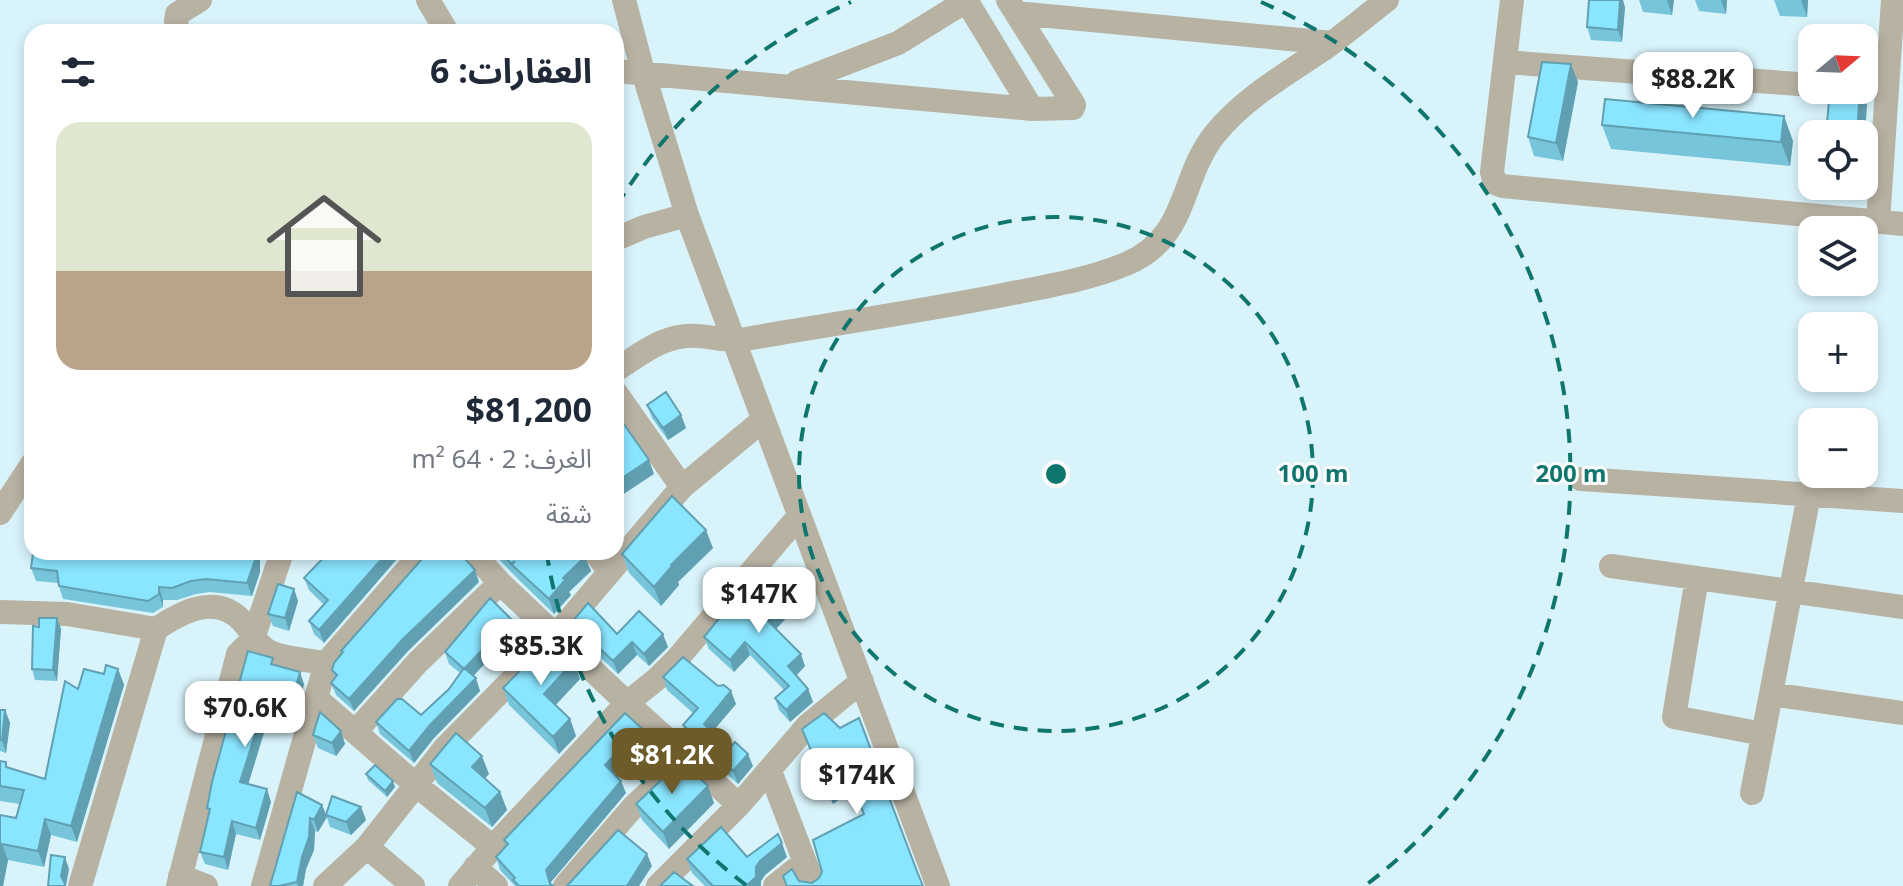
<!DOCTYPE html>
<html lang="ar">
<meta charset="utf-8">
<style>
:root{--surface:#fff;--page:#f2f2f3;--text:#1f2937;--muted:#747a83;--accent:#6d5b29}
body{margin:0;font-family:"Noto Sans","Noto Sans Arabic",sans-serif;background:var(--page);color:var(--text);direction:rtl;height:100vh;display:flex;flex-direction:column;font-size:30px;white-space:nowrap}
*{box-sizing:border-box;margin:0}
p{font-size:26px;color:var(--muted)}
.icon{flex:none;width:44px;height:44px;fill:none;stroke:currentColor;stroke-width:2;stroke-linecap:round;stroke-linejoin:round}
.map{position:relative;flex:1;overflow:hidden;direction:ltr}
.details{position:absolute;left:24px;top:24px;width:600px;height:536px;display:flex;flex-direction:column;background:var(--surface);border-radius:24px;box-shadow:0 4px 12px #0003;direction:rtl}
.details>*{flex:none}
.needle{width:52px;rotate:71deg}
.controls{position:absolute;left:1798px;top:24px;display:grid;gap:16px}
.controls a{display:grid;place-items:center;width:80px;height:80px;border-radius:16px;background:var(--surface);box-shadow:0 4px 12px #0003;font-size:40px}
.price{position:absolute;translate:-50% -68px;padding:0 18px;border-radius:16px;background:#fff;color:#222;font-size:26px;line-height:52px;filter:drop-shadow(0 2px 4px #0008)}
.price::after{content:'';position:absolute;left:50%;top:48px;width:24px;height:18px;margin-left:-12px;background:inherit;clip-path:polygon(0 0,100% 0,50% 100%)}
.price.selected{background:var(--accent);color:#fff}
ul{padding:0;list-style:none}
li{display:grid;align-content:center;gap:16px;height:424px;padding:0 32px}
li span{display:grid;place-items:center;height:248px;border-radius:24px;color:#555}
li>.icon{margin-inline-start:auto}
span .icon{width:144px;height:144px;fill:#fffc;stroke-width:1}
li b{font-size:34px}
h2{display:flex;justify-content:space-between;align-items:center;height:96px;padding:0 32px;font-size:34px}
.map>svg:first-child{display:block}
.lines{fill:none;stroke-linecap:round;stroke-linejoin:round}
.minor{stroke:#b8b2a3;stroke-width:24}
.wall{fill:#77c5db}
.shaded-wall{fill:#61a0b2}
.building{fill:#8ae5ff;stroke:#61a0b2;stroke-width:2}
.ring{fill:none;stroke:#0f766e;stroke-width:4;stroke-dasharray:14 10}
.centre{fill:#0f766e;stroke:#fbfbfb;stroke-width:4}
.ring-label{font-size:24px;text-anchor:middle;font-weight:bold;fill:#0f766e;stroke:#fbfbfb;stroke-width:6;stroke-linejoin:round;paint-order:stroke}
</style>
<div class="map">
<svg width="1903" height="886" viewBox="0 0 1903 886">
<rect width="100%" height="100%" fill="#d9f3fb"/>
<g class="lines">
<path class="minor" d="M428,0L447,32
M624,0L643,72L687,215L938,886
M966,0L1032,109
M1512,0L1492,172L1495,183L1502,186L1903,224
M1016,13L1332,43
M178,32L176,21L177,14L200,0
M1505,62L1812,85
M616,71L1032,109L1073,108L1074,105L1008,0
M797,82L898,43L966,1
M1878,222L1893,0
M616,239L644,227L687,215
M616,370C641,354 665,333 698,336C714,337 729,342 746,339C831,324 917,312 1003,295C1043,287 1088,280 1126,264C1189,238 1179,179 1215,134C1244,98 1288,73 1325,48C1346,33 1366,16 1387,0
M616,393L682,487
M1581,479L1903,501
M0,513L32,464
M472,552L500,583L627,703L739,805
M595,552L610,572
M1611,566L1903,607
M1697,578L1674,717L1763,734
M0,612L67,614L156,629
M1771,694L1903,713
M316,698L416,785L493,847
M356,731L418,662L500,583
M770,771L814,886
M1752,793L1809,495
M367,847L413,886
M475,867L496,886
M180,876L206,886
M80,886L156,629C180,613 215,593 241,620C252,631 255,644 270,652C286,659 308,660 326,663
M178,886L238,654L253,639L282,552
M263,886L326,663L423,552
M325,886L367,847L445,748L557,634L682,487L763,420
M460,886L493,847L627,703L658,678L677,659L799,516
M565,886L634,806L660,782
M658,886L739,805L808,725L862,681
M775,886L804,863"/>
</g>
<path class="wall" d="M1639,0H1674L1672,15L1643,12Z
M1695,0H1727L1726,14L1699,11Z
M1774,0H1808L1807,17L1780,16Z
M1625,7L1622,42L1591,40L1587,27Z
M1578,82L1563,161L1534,156L1528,137Z
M1602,125L1793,141L1790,166L1611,149Z
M647,405L681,415L686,428L668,440L652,418Z
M713,548L678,582L679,585L661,606L629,573L622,554Z
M39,552H260V572L252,596L210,592L196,594L177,600H163V607L153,613L63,599L58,583L36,581L31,568Z
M403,552L324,643L314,634L309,621L324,605L309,590L304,578Z
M492,552H582L585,557L591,571L569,592L571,595L554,614L517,578Z
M479,582L408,651L354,711L336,695L331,683L335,678L332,670L342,653L341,651Z
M294,589L298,601L289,631L273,626L268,614Z
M786,601L790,614L776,629L805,666L796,676L808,689L813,702L790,722L779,710L775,698L784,690L750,655L734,672L709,649L704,637Z
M57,618L61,629L57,681L35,680L32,669Z
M572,622L617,634L668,647L649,666L637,655L618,674L576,634Z
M515,630L522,643L505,665L498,649L473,676L480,691L434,738L414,763L380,734L376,722L421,715L449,689L460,673L449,664L445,652Z
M573,662L580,679L555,705L570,719L576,736L559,754L509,705L503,688Z
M276,665L304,684L291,732L266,726L248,784L271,802L260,840L236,834L228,870L205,864L200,852L209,813L207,808Z
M118,669L124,685L77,842L51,835L44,867L8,860L3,886H0V815L16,818L20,804L0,801V761L9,768L45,779L104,674Z
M663,677L736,704L712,732L729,749L753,766L738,784L687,738L683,725L693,713L667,690Z
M0,710H5L10,723L6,753L0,751Z
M625,713L655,749L646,758L638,749L614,773L626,793L551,882V885L554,886H515L500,870L496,857L506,846L504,840Z
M824,713L918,874L923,886H787L783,876L812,883L819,878L863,814L853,789L833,804L809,747L802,729Z
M341,731L345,744L336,756L318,748L313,735Z
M430,764L489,774L485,778L500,792L507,810L492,827L437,783Z
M366,774L395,787L387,797L368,780Z
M297,792L322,805L327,817L318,832L315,831L314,850L306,869L303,886H270Z
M714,803L669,849L642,820L636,804Z
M361,807L366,820L351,835L330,827L326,815Z
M747,857H787L765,875L761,881V886H705L692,873L687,859Z"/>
<path class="shaded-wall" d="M1620,0H1623L1625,7L1622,42L1618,30Z
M1667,0H1674L1672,15Z
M1721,0H1727L1726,14Z
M1801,0H1808L1807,17Z
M1571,64L1578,82L1563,161L1556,143Z
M1860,90H1862L1867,105L1864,150V134H1857Z
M1784,116L1793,141L1790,166L1781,142Z
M681,415L686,428L668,440L663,428Z
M649,460L654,474L616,499V482Z
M706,530L713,548L678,582L679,585L661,606L654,587L671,565Z
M255,552H260V572L252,596L247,583Z
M388,552H403L324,643L319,630Z
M585,557L591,571L569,592L571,595L554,614L549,599L563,578Z
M475,570L479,582L408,651L354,711L349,699L403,639Z
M159,587L163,600V607L159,594Z
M294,589L298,601L289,631L285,618Z
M786,601L790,614L772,633L768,621Z
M57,618L61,629L57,681L53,670Z
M511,619L516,631L507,624Z
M517,632L522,643L505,665L500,653Z
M663,634L668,647L649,666L644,654Z
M494,637L498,649L469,681L464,669Z
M632,642L637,655L618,674L613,661Z
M745,642L750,655L734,672L730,660Z
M801,654L805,666L793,679L788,666Z
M573,662L580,679L550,711L544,694Z
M118,669L124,685L77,842L71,826Z
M300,672L304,684L291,732L286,720Z
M476,678L480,691L434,738L414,763L409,751L430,725Z
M808,689L813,702L790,722L786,710Z
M731,691L736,704L708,737L704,724Z
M5,710L10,723L6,753L2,740Z
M262,713L266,726L245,795L240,782Z
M570,719L576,736L559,754L553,737Z
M341,731L345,744L336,756L332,743Z
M633,736L638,749L610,777L605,765Z
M651,737L655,749L646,758L641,745Z
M748,754L753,766L738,784L733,771Z
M482,756L489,774L479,785L472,767Z
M847,772L853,789L833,804L826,786Z
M393,781L395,787L387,797L385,791Z
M621,781L626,793L551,882V886L546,870Z
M708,786L714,803L669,849L663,832Z
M267,789L271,802L260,840L256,828Z
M500,792L507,810L492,827L485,808Z
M322,805L327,817L318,832L314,820Z
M361,807L366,820L351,835L346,822Z
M310,818L315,831L314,850L306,869L303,886H298L297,882Z
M45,819L51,835L44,867L38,851Z
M232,821L236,834L228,870L224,857Z
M782,843L787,857L765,875L761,881V886H746L760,861Z
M2,844L8,860L3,886H0V853Z
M647,854L652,866L639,886H627Z
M65,857L69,869L66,886H64L61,876Z"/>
<path class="building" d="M1589,0H1620L1618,30L1587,27Z
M1542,62L1571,64L1556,143L1528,137Z
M1830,90H1860L1857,134H1826Z
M1605,99L1784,116L1781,142L1602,125Z
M666,392L681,415L663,428L647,405Z
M616,413L649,460L616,482V456L621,452L616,444Z
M672,496L706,530L671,565L672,566L654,587L622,554Z
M39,552H255V560L247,583L206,579L191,581L172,588L159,587V594L148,601L59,586L57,571L31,568L33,553L39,554Z
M329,552H388L319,630L309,621L328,600L304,578Z
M428,552H459L475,570L403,639L349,699L331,683L337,675L332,670L334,663L343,652L341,651Z
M501,552H582L585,557L563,578L565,580L549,599L512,565L515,561L511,564Z
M755,574L786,601L768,621L801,654L788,666L808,689L786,710L775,698L789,686L745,642L730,660L704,637Z
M278,584L294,589L285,618L268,614Z
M490,598L511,619L507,624L517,632L500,653L494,637L464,669L445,652Z
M588,603L617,634L639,611L663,634L644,654L632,642L613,661L572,622Z
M39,618H57L53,670L32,669L33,626L39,627Z
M550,640L573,662L544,694L570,719L553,737L503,688Z
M248,651L273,658L271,664L300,672L286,720L262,713L240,782L267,789L256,828L232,821L224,857L200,852L210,809L207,808L212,782Z
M683,657L718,686L724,685L731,691L704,724L729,749L735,742L748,754L733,771L683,725L698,708L663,677Z
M106,665L118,669L71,826L45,819L38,851L2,844L0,853V815L16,818L24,790L0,786V761L6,762V767L45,779L65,681L78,689L84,669L104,674Z
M464,668L476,678L430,725L409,751L376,722L397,699H402L421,715L449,689Z
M0,710H5L2,740H0Z
M320,712L341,731L332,743L313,735Z
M625,713L651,737L641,745L633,736L605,765L621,781L546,870L550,884L554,886H519L513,880L515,878L496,857L508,844L504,840Z
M824,713L840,728L859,718L918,874L923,886H787L783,876L792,869L799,881L812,883L819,878L822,872L813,840L864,814L847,772L826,786L802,729Z
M456,733L482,756L472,767L500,792L485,808L430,764Z
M681,761L708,786L663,832L636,804Z
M375,765L393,781L385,791L366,774Z
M297,792L322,805L314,820L310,818L309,837L302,857L297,882L279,886H270Z
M332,796L361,807L346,822L326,815Z
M721,827L747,857L778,834L782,843L760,861L756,867V877L746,886H713L687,859Z
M618,830L647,854L627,886H567Z
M51,855L65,857L61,876L65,884V886H48Z
M674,872L693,886H660Z"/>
<g class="ring">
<circle cx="1056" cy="474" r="257"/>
<path d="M746 885A515 515 0 0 1 547 555M617 205A515 515 0 0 1 851 2M1261 2A515 515 0 0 1 1366 885"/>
</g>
<circle cx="1056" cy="474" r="12" class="centre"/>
<g class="ring-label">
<text x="1313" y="482">100 m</text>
<text x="1571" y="482">200 m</text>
</g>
</svg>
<div class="controls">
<a><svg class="needle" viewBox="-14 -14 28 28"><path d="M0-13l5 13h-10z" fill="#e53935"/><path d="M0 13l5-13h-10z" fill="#747a83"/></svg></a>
<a><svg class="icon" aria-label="locate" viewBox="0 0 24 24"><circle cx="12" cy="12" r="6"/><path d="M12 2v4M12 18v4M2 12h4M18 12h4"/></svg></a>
<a><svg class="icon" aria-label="layers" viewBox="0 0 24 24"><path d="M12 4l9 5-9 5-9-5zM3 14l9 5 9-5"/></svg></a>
<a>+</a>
<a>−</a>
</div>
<b class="price" style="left:1693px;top:120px">$88.2K</b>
<b class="price" style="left:759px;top:635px">$147K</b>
<b class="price" style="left:541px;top:687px">$85.3K</b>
<b class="price" style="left:245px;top:749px">$70.6K</b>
<b class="price selected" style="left:672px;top:796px">$81.2K</b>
<b class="price" style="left:857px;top:816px">$174K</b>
<section class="details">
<h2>العقارات: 6<svg class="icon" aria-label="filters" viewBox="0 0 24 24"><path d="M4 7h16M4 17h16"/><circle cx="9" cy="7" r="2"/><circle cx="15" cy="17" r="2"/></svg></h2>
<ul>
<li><span style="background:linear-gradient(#dfe7d0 60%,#b9a48a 0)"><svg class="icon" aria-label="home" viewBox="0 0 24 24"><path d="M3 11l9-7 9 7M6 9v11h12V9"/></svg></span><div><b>$81,200</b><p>الغرف: 2 · 64 m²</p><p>شقة</p></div></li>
</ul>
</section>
</div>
